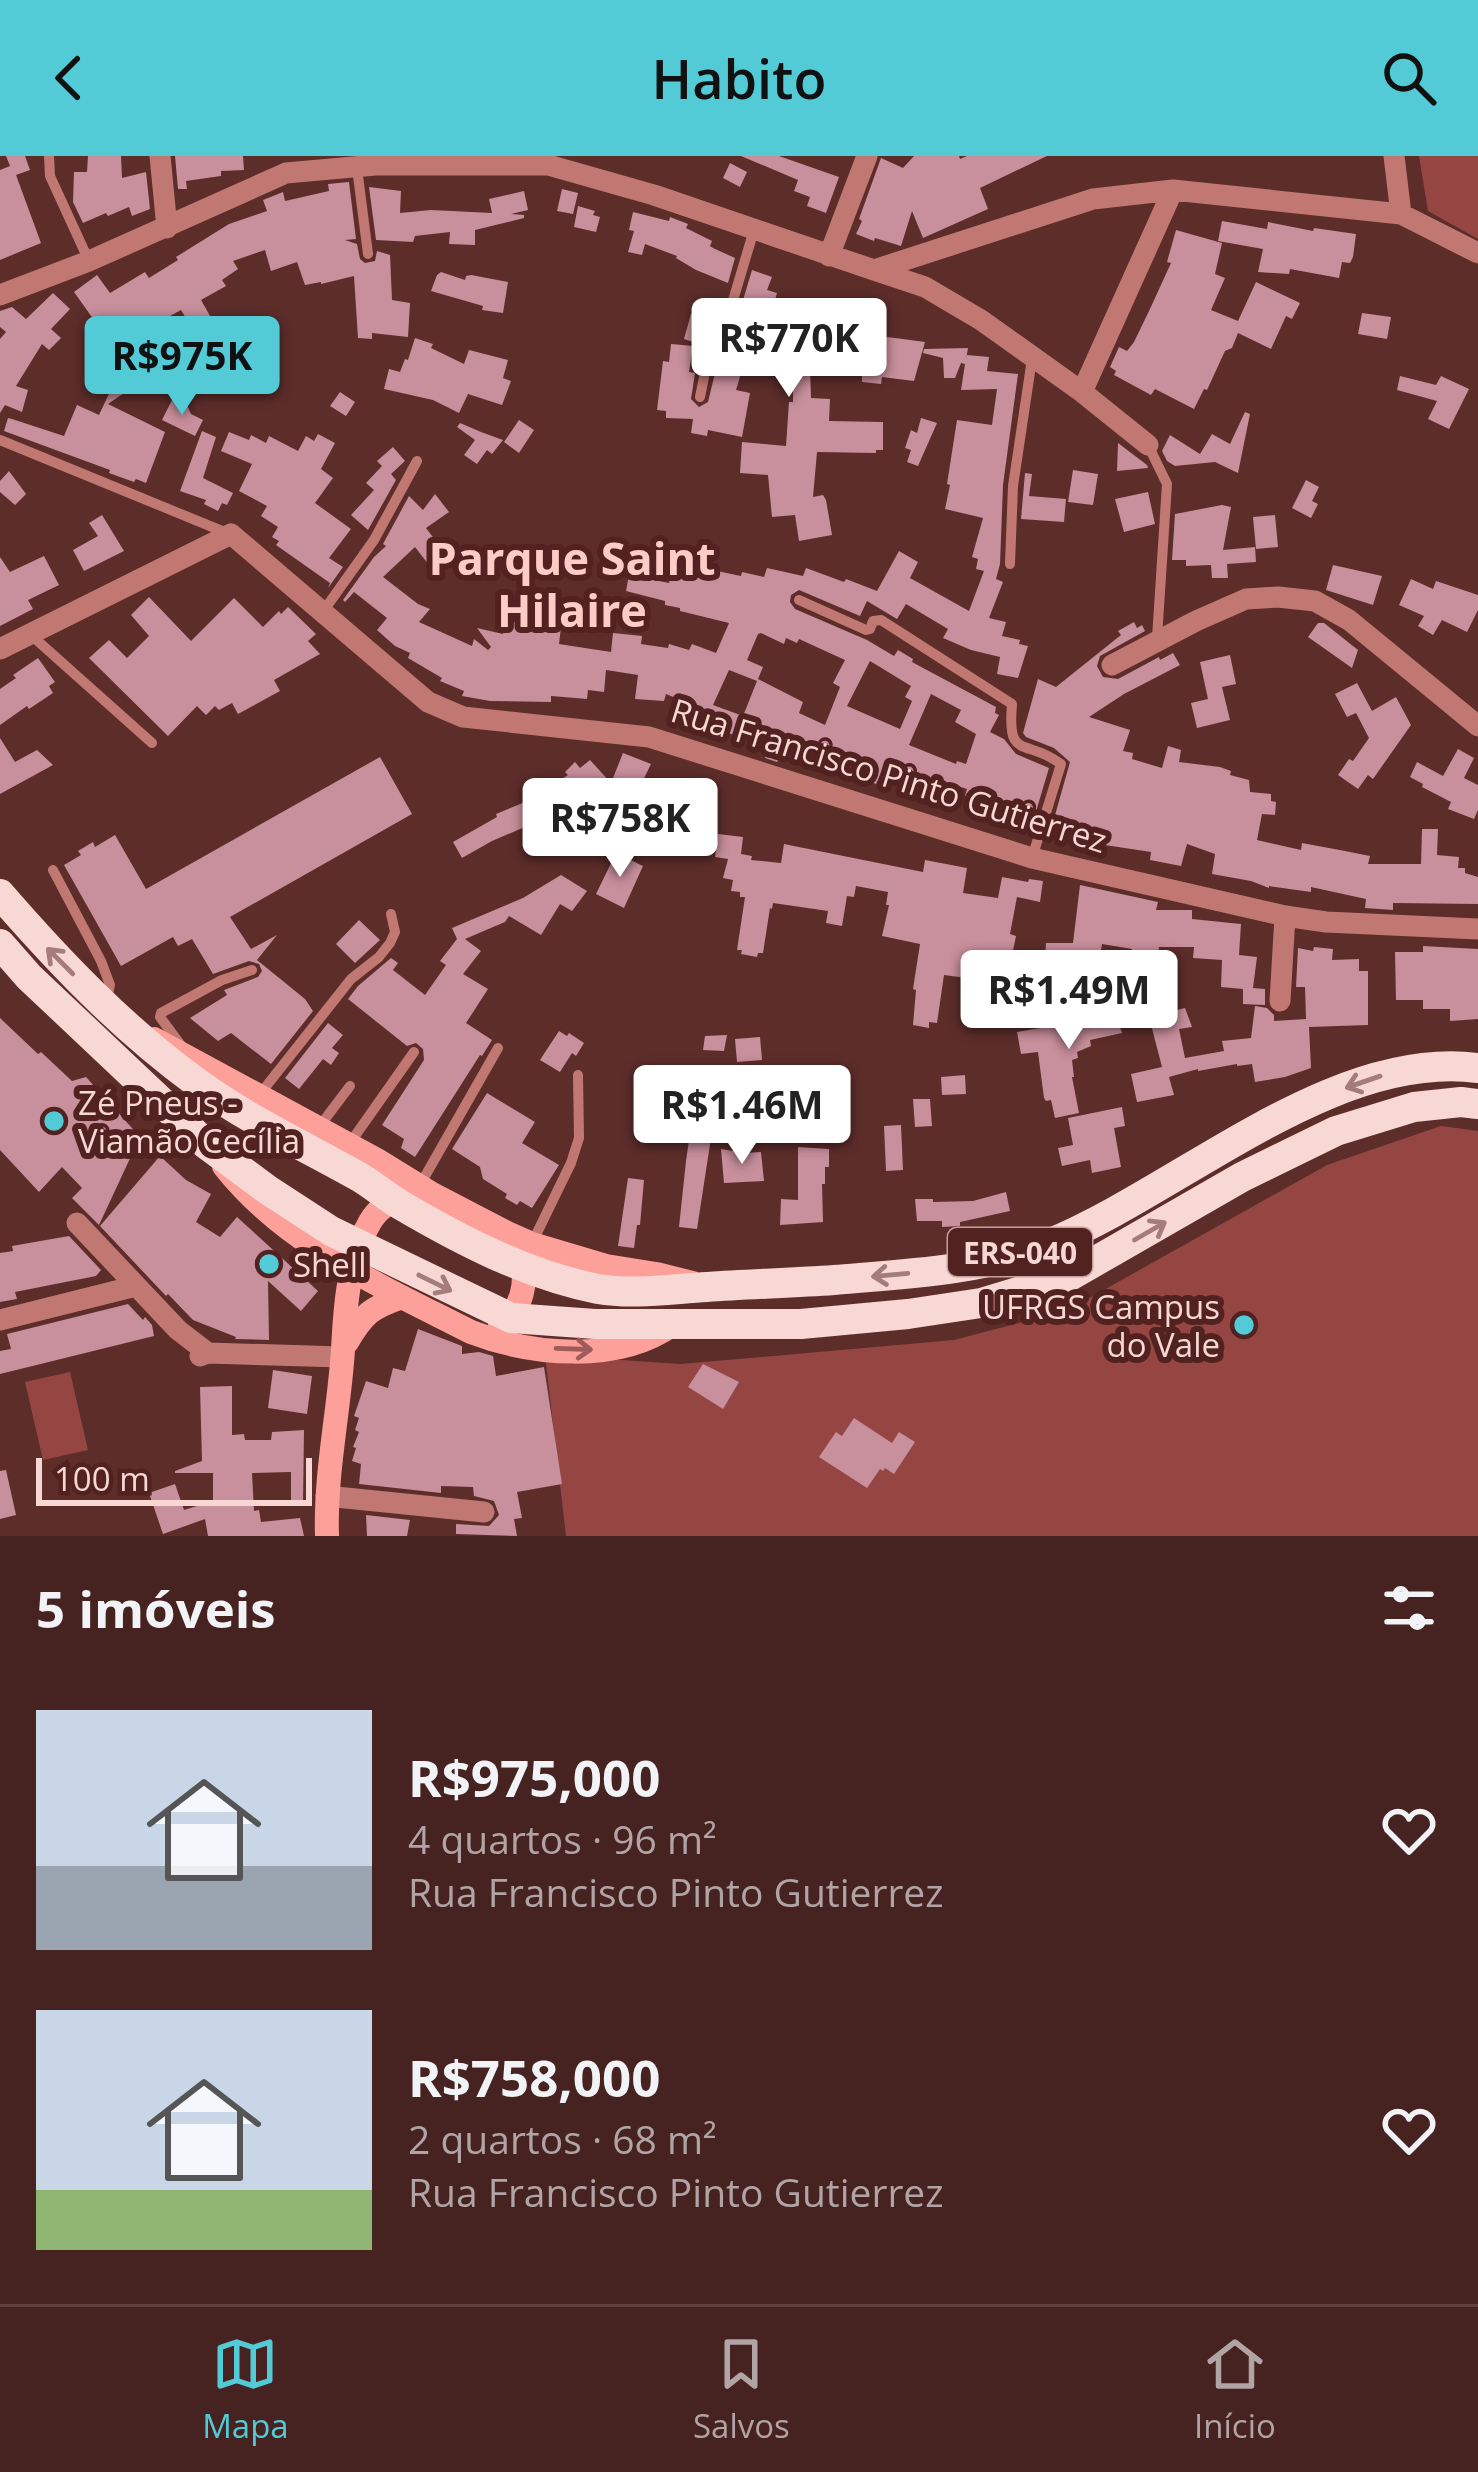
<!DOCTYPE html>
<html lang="pt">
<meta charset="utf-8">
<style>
:root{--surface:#462220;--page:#4d2a29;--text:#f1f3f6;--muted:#b0a4a5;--line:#5e3f3e;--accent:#52cbd7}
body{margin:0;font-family:"Open Sans",sans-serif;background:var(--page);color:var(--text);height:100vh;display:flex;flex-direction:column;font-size:45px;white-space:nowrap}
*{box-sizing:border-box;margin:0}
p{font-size:39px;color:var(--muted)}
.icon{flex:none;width:66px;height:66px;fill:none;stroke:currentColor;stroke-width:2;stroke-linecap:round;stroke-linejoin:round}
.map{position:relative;height:1380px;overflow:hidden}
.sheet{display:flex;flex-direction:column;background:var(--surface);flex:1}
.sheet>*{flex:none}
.scale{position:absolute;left:36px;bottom:30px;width:276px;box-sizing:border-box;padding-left:12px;border:6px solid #f6d7d3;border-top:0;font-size:33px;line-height:42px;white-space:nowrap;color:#f6d7d3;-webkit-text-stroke:9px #512220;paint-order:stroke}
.price{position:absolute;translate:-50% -102px;padding:0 27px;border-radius:12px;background:#fff;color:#222;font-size:39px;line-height:78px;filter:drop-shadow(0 3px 6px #0008)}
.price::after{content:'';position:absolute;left:50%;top:72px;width:36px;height:27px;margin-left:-18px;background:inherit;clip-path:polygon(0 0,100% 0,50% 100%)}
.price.current{background:var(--accent);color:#111}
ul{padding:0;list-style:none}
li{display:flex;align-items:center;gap:36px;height:300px;padding:0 36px}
li span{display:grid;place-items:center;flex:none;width:336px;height:240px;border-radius:0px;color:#555}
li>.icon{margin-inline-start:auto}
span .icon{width:144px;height:144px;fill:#fffc;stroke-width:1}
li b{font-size:51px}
h2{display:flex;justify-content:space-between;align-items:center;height:144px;padding:0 36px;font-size:51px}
header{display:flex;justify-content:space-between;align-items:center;height:156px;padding:0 36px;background:var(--accent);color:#111;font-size:54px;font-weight:600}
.tab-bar{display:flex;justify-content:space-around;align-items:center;height:168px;border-top:3px solid var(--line);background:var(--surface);font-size:33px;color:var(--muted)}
.tab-bar a{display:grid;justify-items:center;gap:6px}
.tab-bar .current{color:var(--accent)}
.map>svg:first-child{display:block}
.green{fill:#954643}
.building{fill:#c88f9c;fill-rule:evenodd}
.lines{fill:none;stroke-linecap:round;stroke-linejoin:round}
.service{stroke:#c17873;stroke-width:10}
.minor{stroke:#c17873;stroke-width:21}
.secondary{stroke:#fda09a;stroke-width:24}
.primary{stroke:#f7d8d5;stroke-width:30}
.oneway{stroke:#a47d7a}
.oneway2{stroke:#9e5b57}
.poi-dot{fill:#52cbd7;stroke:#512220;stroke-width:4.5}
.labels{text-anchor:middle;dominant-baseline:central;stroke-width:12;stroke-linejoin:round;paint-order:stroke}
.shield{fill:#512220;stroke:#c4a19d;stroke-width:3}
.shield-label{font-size:30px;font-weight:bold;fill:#f6d7d3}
.street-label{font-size:33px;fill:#f6d7d3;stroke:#512220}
.poi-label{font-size:33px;fill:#f6d7d3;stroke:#512220;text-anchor:start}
.district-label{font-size:45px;font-weight:bold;fill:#fdccc7;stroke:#512220}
</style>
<header><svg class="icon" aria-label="back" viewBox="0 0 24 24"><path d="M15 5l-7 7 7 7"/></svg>Habito<svg class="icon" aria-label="search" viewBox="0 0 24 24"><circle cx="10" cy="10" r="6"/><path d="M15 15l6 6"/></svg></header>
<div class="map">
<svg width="1478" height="1380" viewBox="0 0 1478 1380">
<rect width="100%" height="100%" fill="#5d2d2a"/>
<path class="green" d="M1419,0H1478V83L1428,55Z
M1441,970L1478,975V1380H566L545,1199L681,1208L954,1184L1068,1154L1327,1009Z
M70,1216L88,1294L43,1304L25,1226Z"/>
<path class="building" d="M6,0H25L30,14L16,19L41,87L0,104V14L10,10Z
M88,0H121L122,22L146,16L150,53L132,60L129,51L108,60L106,57L83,67L73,46L74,16H87Z
M175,0H243L244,14L221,15V20L186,25L187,33H178Z
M741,0H779L839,21L826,57L807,50L810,41L794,35L798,24Z
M914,0H959L960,3L967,0H1047L980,32L988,53L923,82L912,55L901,90L875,82L874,85L856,78L862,65L859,63L881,2L903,12Z
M730,7L747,16L740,31L723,22Z
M349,26L356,83L345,84L357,88L360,103L365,107L375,105L377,95L390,99L392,144L410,147L408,181L372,177V183L358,182L354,120L321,128V126L305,129L297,106L271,115L265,94L233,105L238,113L222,124L226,130L201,144L218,174L200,186L181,154L134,180L155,209L146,215L149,220L108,248L165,276L146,327L136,323L134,326L109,317L110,314L4,275L8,262L12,263L64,280L77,249L99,259L115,225L120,221L113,212L119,208L96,187L104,178L74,136L97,119L110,137L145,116L149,122L178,104L176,101L229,68L267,55L263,44L283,36L285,45L329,35L328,28Z
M369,31L401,35L400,57L431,54L492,57L489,43L524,35L528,54L511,58L524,59V62L475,74V89L449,88L450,76L415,80L413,86L376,84Z
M562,33L578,37L573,58L557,55Z
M578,50L595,55L593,59L600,61L596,76L574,71Z
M633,56L669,65L670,61L688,68L686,72L712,85L710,90L713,92L735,102L728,127L696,114L676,102L677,100L645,88L642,99L628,96L634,75L629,74Z
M1222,65L1267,73L1268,66L1313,75L1314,72L1356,78L1353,101L1350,107L1342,106L1339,122L1290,113L1289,118L1258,116L1263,93L1218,85Z
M1176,74L1222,87L1215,118L1225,122L1211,154L1238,165L1256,126L1300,147L1292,163L1286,160L1271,193L1238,177L1232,192L1225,195L1207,234L1204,233L1194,253L1155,233L1151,239L1114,219L1116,215L1110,211L1119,191L1127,195L1134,186L1149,155L1171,107L1167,106Z
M752,114L772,121L767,134L777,137L761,188L799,189L803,146L815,151L818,145L832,146L831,182L865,184V178L925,186L914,225L882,221L881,228L862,226V219L840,218V212H810L811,242L830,243L829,265L883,266V294H876V297L817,296L813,341L823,339L826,344L832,379L799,385L795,359L772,361L768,319L740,317L742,286L786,290L789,246H793V203L748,194L736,234L750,237L742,281L708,274L707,280L691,277L693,263L666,262V255L657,254L663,205L669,206L671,188L693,190L689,216L695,217L691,243L699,251L708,246L714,221L726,201Z
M441,116L465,124L466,120L471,119L508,126L503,157L482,154L483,150L431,135L437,119Z
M53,137L70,153L51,173L61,182L49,194L42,188L16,230L28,234L22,256L5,249L0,257V183L6,176L0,171V155L12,151L26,163Z
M1362,157L1391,161L1387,183L1358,178Z
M691,158L717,166L709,191L684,183Z
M254,182L268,205L249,216L236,193Z
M415,182L433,188L431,192L464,208L469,194L508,204L503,222L511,225L502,249L468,238L459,257L433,244L384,233L389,213L400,216L405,203L408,204Z
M968,192L966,204L967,199L989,201L987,215L1018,218L1003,329L1000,408L996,423L1003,426L989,462L1006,466L1002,480L1020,484L1019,488L1028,490L1018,522L997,518L1000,501L971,494L943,482L948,473L906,448L897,463L867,445L860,460L799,434L791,439L790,446L795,453L867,484L894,500L898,494L913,503L912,506L996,551L995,557L999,559L990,576L1004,583L1016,598L1049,612L1029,679L1026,678L1028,674L1012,667L1013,664L975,652L977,644L965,640L967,633L942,625L937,641L881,617L876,628L856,621L859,614L850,611L852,608L788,581L777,606L765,602L771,585L739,570L757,525L729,514L713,549L743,560L734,579L696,566L702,553L666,538L664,545L635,543L638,519L606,514L604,536L588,534L587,543L551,540V546L490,545L462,540L464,535L440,525L442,522L408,502L410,497L395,490L377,474L387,462L354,436L345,446L343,444L374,401L386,390L383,388L409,340L423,354L435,338L449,356L426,372L448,401L432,413L415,391L383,421L418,448L430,453L419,466L472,490L474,483L488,494L491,491L477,472L503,478L506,465L537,470L538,454L558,456L557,462L562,463L559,488L611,496L613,477L642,480L641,488L668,492L669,488L689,494L692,488L716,497L729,467L680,455V452L665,449V445L626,435L629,419L669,427L674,406L741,420L742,416L764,421L767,412L803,420L806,412L844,426L846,423L877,435L899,395L918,406L910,422L969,455L984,415L976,413L978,403L972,401L983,362L945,353L950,329L947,328L957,264L992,269L997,233L961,234L965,208L961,207L955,222H944L943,202L923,197L924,193ZM761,477L784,488L786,482L797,487L799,483L845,504L833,527L840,531L825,569L799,557L803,546L758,523L763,511L747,504L758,478ZM870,505L911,530L905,541L912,545L900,573L847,550ZM931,538L961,554L955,566L976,578L966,608L957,605L956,608L909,589Z
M1400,220L1436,229L1441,220L1469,233L1449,273L1428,263L1437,245L1397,234Z
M340,236L355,246L346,260L330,250Z
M173,242L187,249L191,258L203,264L195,280L162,264Z
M1245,256L1250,258L1238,317L1215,306L1175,310L1167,305L1162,295L1170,279L1200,298L1212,278L1230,288Z
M921,262L937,267L918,310L907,306L911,294L905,292L911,274L917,277Z
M519,264L534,274L519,297L504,286Z
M460,267L481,276L503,284L492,298L487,294L477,308L464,299L475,284L457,271Z
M202,275L216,281L203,322L233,337L227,349L222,347L218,355L204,348L206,344L180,335Z
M229,276L249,284L251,279L266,287L269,280L298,295L306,280L314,285L318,278L335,287L321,313L333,322L315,347L351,373L329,402L343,411L328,432L330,427L276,389L279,385L272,381L278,371L261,360L267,350L239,335L252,308L221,295Z
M1118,287L1147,309L1148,312L1117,315Z
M393,291L405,305L391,318L396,324L368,374L351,359L374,334L366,327L382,310L377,305Z
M1073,314L1098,318L1093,349L1068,346Z
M9,315L26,338L15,349L0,336V325Z
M1025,317L1032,318L1029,340L1066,343L1064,366L1021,363Z
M1306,324L1319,331L1312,345L1318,348L1311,362L1292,352Z
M1148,336L1155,368L1124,376L1115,343Z
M1222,349L1231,351L1223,394L1255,391L1256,406L1227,408L1228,422H1212L1211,409L1186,410V404H1172L1175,358Z
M102,359L124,395L84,415L73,394L98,380L89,367Z
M1275,359L1278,391L1256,393L1253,361Z
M44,400L59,429L28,444L33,453L0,470V401L10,416Z
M1333,409L1382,420L1373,449L1326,434Z
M1411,423L1433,433L1436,425L1478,439V454L1467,476L1442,464L1433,479L1418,470L1424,460L1399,449Z
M149,441L191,485L234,442L263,471L279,455L281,458L288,451L316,478L308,485L320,498L274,524L280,535L238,558L232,547L219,554L215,550L206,559L197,550L168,580L89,502L109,484L127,502L149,480L131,459Z
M1134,466L1137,472L1142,469L1145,475L1100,500L1097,510L1103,521L1118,523L1159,501L1160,504L1173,497L1180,509L1124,538L1089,561L1130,574L1123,595L1133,597L1132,603L1162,612L1168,590L1181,594L1179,606L1220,611L1231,615L1230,619L1249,624L1250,636L1271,638V645L1276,646L1275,659L1262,658L1257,684L1301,694L1302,687L1345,695L1370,700L1368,708H1421L1422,673H1438L1437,699L1459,701L1458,712H1465V717L1478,721V748L1393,747V754L1365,752L1366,743L1311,731V736L1269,730V732L1251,725L1212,718L1215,698L1187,688L1181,710L1150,704L1151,696L1105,689L1065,676L1061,688L1048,684L1070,606L1054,592L1026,581L1023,577L1038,523L1056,531L1121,479L1118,475Z
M1318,467H1324L1358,494L1352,512L1308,481Z
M1230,499L1236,528L1222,531L1230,564L1197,572L1191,547L1208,543L1200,506Z
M38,502L55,526L49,530L53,537L29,553L27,550L0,569V533L16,522L13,519Z
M1357,527L1372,555L1396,541L1411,569L1373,623L1368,619L1358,633L1338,619L1349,603L1353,605L1369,582L1356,557L1347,561L1335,538Z
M0,582L15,606L37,594L53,609L0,638Z
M1458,593L1474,602L1464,622L1478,629V654L1474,663L1448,653L1451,646L1422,631L1423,628L1410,621L1417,606L1443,620Z
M623,597L651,608L630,651L627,645L619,663L601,654L599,658L588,653L571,634L549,648L553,653L549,656L551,659L536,669L534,667L492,685L462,702L453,686L497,661L496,658L525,646L568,619L565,616L575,606L580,612L590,604L611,627Z
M380,601L412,658L230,761L251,793L277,779L257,804L305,843L313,855L271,908L231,877L218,885L190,862L227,839L224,834L258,821L262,815L259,808L249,805L213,818L192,783L178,790L173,781L121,810L64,709L81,699L78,695L93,686L95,691L115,679L146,733Z
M658,648L667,664L642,675L635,660Z
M718,678L743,681L741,698L752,700L751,704L781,707L784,688L923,716L925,704L967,712L963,737L998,742L1002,721L1028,726L1029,723L1043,725L1040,746L1017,741L1010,778L1016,780L1009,814L1044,823L1046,787H1073L1080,729L1158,746L1156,754H1192V763L1241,768L1239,799L1257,801L1253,832L1265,833V849L1243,848V833L1221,831L1222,804L1193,802L1194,791H1159L1157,812L1131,810L1132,793L1102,788L1097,820L1067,816L1062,853L1027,848L1029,837L1011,833L1012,828L944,819L937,867L929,866V872L913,869L916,834L913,833L920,788L882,780L889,749H886L888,736L856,730L854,741L847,740L842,770L826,767L828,755L773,747L772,753L770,752L763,797H758L757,801L741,798L742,794H737L745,741H740V736L731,735L733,724L723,722L728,703L715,701Z
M616,697L643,710L624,752L596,738Z
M561,719L587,735L572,755L560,748L541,779L509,760L505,766L465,783L481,795L463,818L488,833L466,867L492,884L482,900L480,899L415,1001L401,992L404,983L382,969L424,904L423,893L416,887L407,890L348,843L358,830L391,802L398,807L393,814L425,839L446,809L440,805L457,783L452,772L523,742Z
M359,764L380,784L355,807L336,788Z
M1423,790L1478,793V863L1450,865V853H1423V844H1396L1395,796H1423Z
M1314,791L1333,793L1332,804L1359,803V815H1368V869L1309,871L1311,912L1285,921L1255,926L1252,908L1237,910V908L1198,915V913L1169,921L1174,939L1137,946L1131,918L1162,911L1149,861L1185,852L1192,871L1179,873L1185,902L1224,895L1222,885L1251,882L1255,850L1267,852L1274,859V865L1306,863L1305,831H1296L1298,792L1313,795Z
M1130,846L1135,867L1120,871L1122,877L1090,884L1091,890L1077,896L1078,902L1072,904L1074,921H1072L1079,957L1055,962L1051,944L1046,945L1044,942L1038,896L1021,898L1017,876L1111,860L1088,856Z
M0,862L38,898L41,896L72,925L86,921L140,981L99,1069L72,1042L82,1032L62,1011L39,1036L0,994Z
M328,867L343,879L332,892L339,897L331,909L323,903L299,933L285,922Z
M559,875L567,880L569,877L584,887L576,900L572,897L560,916L540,904Z
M727,879L724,895L703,894L705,880Z
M760,881L762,904L737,906L735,883Z
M965,919L966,938L942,939L941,921Z
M487,937L535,966L522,987L559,1009L532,1052L520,1045L517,1049L505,1042L507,1038L483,1023L480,1011L452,993Z
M913,943H930L932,970L915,971Z
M1122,951L1125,970L1114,972L1121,1011L1092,1017L1090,1004L1062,1010L1058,992L1073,989L1068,962Z
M694,953L715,956L697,1073L679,1071L686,1005L690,977L693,978Z
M901,969L903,1014L886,1015L884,970Z
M798,991L829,993V1011H825V1028H822L823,1066L780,1069L781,1043L798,1044Z
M721,993L745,997L761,996L764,1025L724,1027Z
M160,1000L186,1024L211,1038L196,1066L220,1081L237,1061L318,1135L301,1155L268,1125L269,1184L235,1183L236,1181L193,1164L168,1138L166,1140L100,1070Z
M628,1022L644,1024L640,1069H637L634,1092L618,1090Z
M1006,1036L1010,1055L960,1066V1070L942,1071V1065H917L915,1043H933V1046L973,1045Z
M69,1080L101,1114L96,1120L15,1136L17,1143L0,1146V1097L13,1095L12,1090Z
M128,1148L143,1164L145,1161L152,1169L154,1180L0,1218V1195L11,1193L7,1178Z
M418,1173L462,1190V1198L479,1196L493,1200L496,1220L544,1211L562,1328L517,1336L522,1362L514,1363L517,1380L456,1378V1368L489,1370L499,1359L494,1345L474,1340L473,1331L441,1330V1337L359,1328L361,1308L352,1305L356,1292L353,1291L359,1276L355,1274L359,1262L354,1260L366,1225L388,1232L393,1212L405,1215Z
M703,1208L739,1226L723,1253L688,1231Z
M273,1214L312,1220L307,1258L268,1252Z
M232,1230V1279L244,1278L245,1284H271L272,1276L304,1274L303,1347L291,1346V1316L252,1317L254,1355L259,1354L261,1366L300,1362L304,1380H208L205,1363L163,1378L149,1337L175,1328L184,1354L213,1345V1317H175V1315L202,1305L200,1231Z
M854,1262L892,1287L899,1276L915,1286L894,1318L885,1312L883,1315L880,1313L867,1332L819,1301L836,1276L842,1280Z
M6,1314L16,1359L0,1363V1315Z
M366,1359L410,1364L407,1380H367Z"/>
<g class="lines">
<path class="service" d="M49,0L50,20L89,105
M357,12L368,98
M700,241L705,216L717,198L754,74
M0,284L227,377
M1148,289L1167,328L1157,482
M1010,408L1013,330L1032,203
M799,444L866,474L870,473L873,465L881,464L1012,548C1007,606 1025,581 1061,608L1032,702
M322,457L374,384L417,305
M31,479L152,587
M53,714L101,805L110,829L106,846
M180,888L160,861L161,857L222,824L252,814
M260,938L351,823L379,801L390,787L395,776L391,758
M319,971L350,930
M350,987L414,896
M420,1029L498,892
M533,1085L571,1007L579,982L578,919"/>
<path class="minor" d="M160,0L167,72
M1394,0L1401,58
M829,100L867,0
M874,114L925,131L981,164L1082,236L1148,289
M0,139L89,105L286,17L375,9H548L654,39L874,114L1093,43L1173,34L1401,58L1478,97
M1082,236L1173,34
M0,493L231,378L428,546L463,561L649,581L1032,702L1285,760L1326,766L1478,773
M1112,509L1196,465L1246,443L1278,441L1315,445L1349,464L1478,570
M1280,845L1285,760
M77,1067L178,1174L208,1197
M0,1164L136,1130
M200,1200L208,1197L342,1201
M326,1340L484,1356"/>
<path class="secondary" d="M154,883L377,1004L432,1038L507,1077L532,1088L606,1110L656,1118L692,1127
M224,1010C286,1089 383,1131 471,1176C531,1199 618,1208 673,1168
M500,1169C523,1153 528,1125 521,1099
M347,1186C364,1157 371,1152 402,1141
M327,1380C325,1317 339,1256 343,1194C345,1153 348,1103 370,1066C378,1052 391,1044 406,1039"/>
<path class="primary" d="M0,738C59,806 123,873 196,926C248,964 306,991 361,1022C374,1030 386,1040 399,1048C460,1084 527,1119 598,1133C633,1139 671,1133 707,1131C749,1128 791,1127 834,1124C905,1118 981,1115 1048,1088C1179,1035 1331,893 1478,912
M0,788L29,821L207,989L268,1034L331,1075L511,1162L595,1168H801L908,1158L981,1147L1068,1121L1242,1021L1336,975L1414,951L1461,946L1478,948"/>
</g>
<defs><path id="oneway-shaft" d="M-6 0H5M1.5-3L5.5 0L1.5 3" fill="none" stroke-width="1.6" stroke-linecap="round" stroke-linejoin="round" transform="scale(3)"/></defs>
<g class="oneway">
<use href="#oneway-shaft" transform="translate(60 805) rotate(-135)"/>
<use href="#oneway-shaft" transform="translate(1363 926) rotate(161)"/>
<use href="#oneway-shaft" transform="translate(1150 1075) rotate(-30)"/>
<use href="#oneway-shaft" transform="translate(890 1119) rotate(175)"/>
<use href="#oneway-shaft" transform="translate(435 1127) rotate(26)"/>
</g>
<use class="oneway2" href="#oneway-shaft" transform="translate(574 1193) rotate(2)"/>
<g class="poi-dot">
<circle cx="54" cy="965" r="12"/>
<circle cx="269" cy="1108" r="12"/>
<circle cx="1244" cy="1169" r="12"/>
</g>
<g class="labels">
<rect class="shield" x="948" y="1072" width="144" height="48" rx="9"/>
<g class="shield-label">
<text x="1020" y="1096">ERS-040</text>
</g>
<g class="street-label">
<text transform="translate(889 619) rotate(17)">Rua Francisco Pinto Gutierrez</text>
</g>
<g class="poi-label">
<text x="78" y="946">Zé Pneus -<tspan x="78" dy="38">Viamão Cecília</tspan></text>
<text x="293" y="1108">Shell</text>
<text x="1220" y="1150" text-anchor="end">UFRGS Campus<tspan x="1220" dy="38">do Vale</tspan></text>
</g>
<g class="district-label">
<text x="572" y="401">Parque Saint<tspan x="572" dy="52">Hilaire</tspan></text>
</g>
</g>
</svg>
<div class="scale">100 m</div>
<b class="price" style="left:789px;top:244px">R$770K</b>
<b class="price current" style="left:182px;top:262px">R$975K</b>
<b class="price" style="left:620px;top:724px">R$758K</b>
<b class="price" style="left:1069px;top:896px">R$1.49M</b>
<b class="price" style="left:742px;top:1011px">R$1.46M</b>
</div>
<section class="sheet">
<h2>5 imóveis<svg class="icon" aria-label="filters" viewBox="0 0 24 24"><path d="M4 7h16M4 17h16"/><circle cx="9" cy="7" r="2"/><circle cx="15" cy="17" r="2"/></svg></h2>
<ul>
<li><span style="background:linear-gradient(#c9d6e8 65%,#9aa5b1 0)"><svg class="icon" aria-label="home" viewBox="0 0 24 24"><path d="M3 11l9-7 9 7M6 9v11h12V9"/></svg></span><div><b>R$975,000</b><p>4 quartos · 96 m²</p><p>Rua Francisco Pinto Gutierrez</p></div><svg class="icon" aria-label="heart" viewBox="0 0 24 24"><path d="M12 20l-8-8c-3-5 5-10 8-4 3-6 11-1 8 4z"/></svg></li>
<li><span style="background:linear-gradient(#c9d6e8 75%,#8fb573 0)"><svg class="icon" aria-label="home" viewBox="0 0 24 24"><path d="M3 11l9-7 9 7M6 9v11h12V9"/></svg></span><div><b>R$758,000</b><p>2 quartos · 68 m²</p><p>Rua Francisco Pinto Gutierrez</p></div><svg class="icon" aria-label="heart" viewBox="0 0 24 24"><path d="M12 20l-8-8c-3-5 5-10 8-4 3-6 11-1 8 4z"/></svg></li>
</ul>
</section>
<nav class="tab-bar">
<a class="current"><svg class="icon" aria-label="map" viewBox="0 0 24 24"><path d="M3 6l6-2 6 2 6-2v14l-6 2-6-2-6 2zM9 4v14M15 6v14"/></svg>Mapa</a>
<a><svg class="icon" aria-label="saved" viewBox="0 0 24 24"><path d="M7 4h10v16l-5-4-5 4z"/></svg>Salvos</a>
<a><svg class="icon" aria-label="home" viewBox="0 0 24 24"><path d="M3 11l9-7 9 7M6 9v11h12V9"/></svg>Início</a>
</nav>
